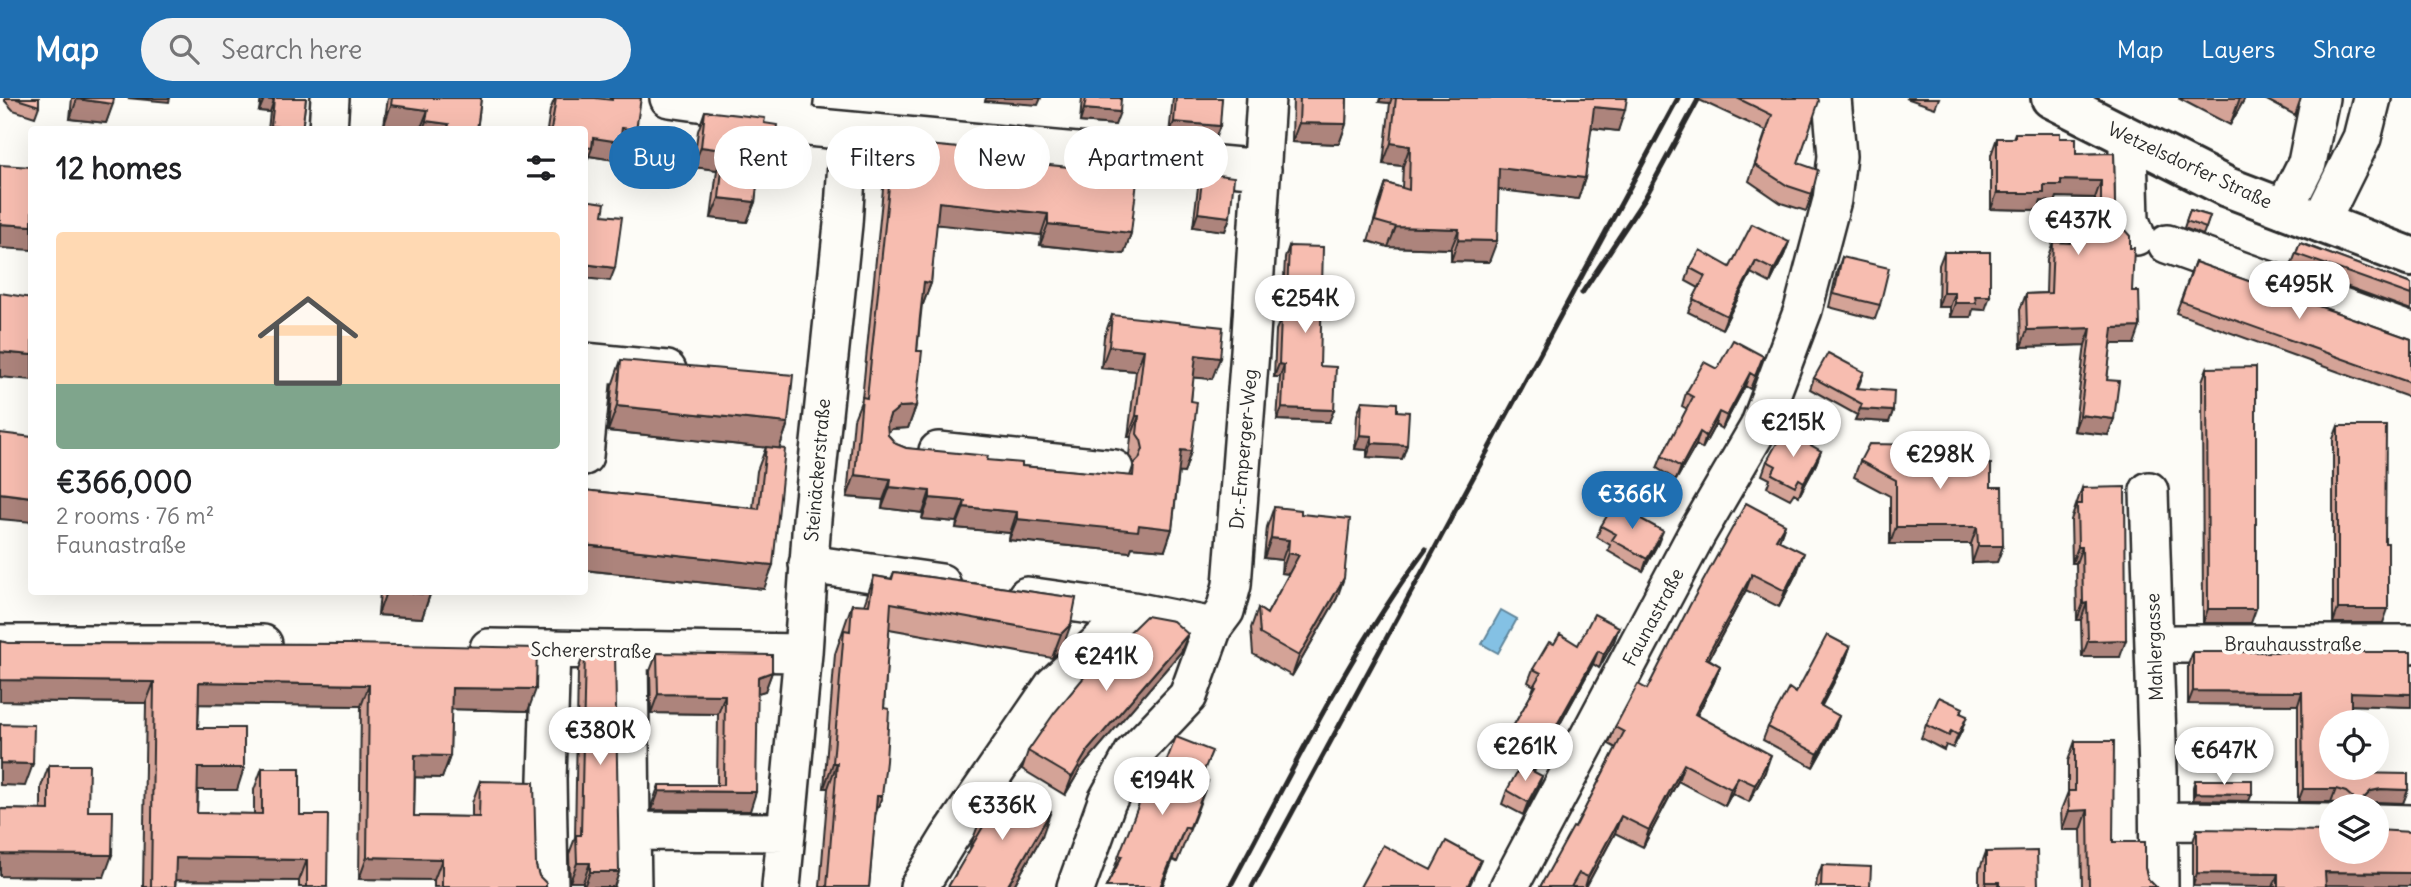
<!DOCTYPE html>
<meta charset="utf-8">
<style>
:root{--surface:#fff;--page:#f2f2f2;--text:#202124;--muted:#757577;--line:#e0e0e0;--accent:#1f6fb2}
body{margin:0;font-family:Delius,sans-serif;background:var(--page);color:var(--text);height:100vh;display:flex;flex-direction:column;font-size:26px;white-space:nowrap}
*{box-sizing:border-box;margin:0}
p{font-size:23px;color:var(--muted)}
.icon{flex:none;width:38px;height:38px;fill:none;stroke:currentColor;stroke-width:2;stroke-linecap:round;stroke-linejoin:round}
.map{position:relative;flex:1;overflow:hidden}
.drawer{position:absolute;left:28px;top:28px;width:560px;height:469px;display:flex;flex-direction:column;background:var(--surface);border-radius:7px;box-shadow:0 7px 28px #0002}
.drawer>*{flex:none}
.top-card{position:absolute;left:609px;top:28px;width:665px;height:63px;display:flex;gap:14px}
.tools{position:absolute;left:2319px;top:612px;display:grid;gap:14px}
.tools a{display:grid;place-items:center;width:70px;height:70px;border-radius:50%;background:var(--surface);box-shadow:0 7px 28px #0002;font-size:35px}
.price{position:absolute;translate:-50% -60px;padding:0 16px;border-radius:24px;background:#fff;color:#222;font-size:23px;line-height:46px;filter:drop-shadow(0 2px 4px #0008)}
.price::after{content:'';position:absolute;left:50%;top:42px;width:21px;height:16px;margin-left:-10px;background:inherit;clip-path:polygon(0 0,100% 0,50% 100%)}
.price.current{background:var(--accent);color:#fff}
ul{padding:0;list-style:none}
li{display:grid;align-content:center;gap:14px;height:371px;padding:0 28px}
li+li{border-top:2px solid var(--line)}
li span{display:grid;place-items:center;height:217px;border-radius:7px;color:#555}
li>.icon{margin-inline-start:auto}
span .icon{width:126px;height:126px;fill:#fffc;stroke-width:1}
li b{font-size:30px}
h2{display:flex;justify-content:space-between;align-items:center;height:84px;padding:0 28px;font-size:30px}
.tag{padding:0 24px;border-radius:32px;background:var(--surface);box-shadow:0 7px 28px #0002;font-size:24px;line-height:63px}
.tag.current{background:var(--accent);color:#fff}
header{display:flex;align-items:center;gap:42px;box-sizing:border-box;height:98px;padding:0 35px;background:var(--accent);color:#fff}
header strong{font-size:33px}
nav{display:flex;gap:38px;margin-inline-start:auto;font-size:24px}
.search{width:490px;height:63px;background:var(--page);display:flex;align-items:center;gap:18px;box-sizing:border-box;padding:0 24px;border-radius:38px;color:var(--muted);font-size:26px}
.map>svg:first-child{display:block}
.water{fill:#84c1e4;stroke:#60859a;stroke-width:2}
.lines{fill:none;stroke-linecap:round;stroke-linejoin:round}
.minor-casing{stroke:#2b2b2b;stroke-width:42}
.major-casing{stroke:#2b2b2b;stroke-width:44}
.minor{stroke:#fdfcf7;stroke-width:37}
.major{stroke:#fdfcf7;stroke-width:38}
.rail{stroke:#2b2b2b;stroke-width:5}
.wall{fill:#d4a397;stroke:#2b2b2b;stroke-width:2}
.shaded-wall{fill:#ad847b;stroke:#2b2b2b;stroke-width:2}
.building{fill:#f7bdb0;stroke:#2b2b2b;stroke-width:2}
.labels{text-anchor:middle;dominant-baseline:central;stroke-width:7;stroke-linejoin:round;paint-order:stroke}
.street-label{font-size:19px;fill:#2b2b2b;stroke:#fdfcf7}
</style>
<header>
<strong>Map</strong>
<div class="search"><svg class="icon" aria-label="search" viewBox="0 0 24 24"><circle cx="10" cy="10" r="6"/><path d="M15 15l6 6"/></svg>Search here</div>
<nav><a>Map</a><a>Layers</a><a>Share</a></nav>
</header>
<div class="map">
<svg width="2411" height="789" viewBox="0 0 2411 789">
<rect width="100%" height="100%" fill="#fdfcf7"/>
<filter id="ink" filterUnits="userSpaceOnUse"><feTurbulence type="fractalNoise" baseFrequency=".0143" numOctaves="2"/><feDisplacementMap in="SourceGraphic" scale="14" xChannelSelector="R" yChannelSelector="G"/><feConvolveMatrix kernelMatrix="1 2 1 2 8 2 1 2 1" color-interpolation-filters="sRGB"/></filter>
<g filter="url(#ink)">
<path class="water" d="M1501,512L1517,521L1498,555L1482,546Z"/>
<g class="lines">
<defs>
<path id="minor" d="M669,0L792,17
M794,0L792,17L808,29L1262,71
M328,32L330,0
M2133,41L2128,52L2130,122L2136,138
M2284,111L2307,65L2320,0
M2320,125L2362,40L2372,0
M2167,146L2411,234
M584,264L667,272
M938,353L1114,371
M584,358L593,265
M2149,393L2158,673L2159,789
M808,466L941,485
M1027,498L1133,513
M0,546H263
M2175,546H2411
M489,550L803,555
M629,552L631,733
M2176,723L2331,725
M2376,725L2411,726
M549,789L547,681L551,551
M632,789L631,733L786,734
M781,789L803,555L812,421L843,126L849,33
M919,789L949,740L1054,587L1133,513L1213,529
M1076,789L1107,703L1133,656L1188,598L1213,529L1225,513L1232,487L1250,253L1266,0
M1509,789L1696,437L1759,329L1803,212L1832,102L1837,58L1832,0"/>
<path id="major" d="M2051,0L2227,89L2411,159"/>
</defs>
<use href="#minor" class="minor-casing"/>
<use href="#major" class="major-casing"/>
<use href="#minor" class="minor"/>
<use href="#major" class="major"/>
<path class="rail" d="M1582,195L1645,100L1699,0
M1230,789C1292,674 1348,556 1426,451
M1252,789L1678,0"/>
</g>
<path class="wall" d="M5,0H39V8L35,19L13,12L5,3Z
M72,0H114L106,25L70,21Z
M261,0H306L302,32H268L270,14L259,13Z
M388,0H481L477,32H417L384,27Z
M555,0H595L609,2L610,0H641L630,50L619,48L614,62L589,58L585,68H584V32H547L550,12Z
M1082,0H1121L1115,27L1080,24Z
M1173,0H1222L1215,41L1169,36Z
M1293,0H1347L1346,26L1339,46L1292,44Z
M1380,0H1627L1618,33L1591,30L1585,80L1578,101L1498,91L1489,164L1451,163V151L1388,149L1368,143L1379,106L1386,85L1402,90L1403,68L1383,66L1390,5L1379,4Z
M1695,0H1818L1798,65L1812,96L1806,113L1781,105L1749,83L1766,33Z
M1906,0H1939L1935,10Z
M2178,0H2245L2230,27Z
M2263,0H2301L2295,17Z
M705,13L764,25L766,76L758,75L755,104L747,124L711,120L717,72L693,69L698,33Z
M2015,35L2060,40L2076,56L2114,55L2115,106L2132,193L2134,246H2111L2107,282L2108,337L2074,333L2085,247L2021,249L2020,212L2026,196L2046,195L2047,161L2053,144H2064L2070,129H2095V100L2057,99L2055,104L2041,103L2038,112L1991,111V57L1997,40H2013Z
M928,47L969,56L1100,79L1131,135L1124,156L1040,147L1041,137L936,126L931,185L923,206H922L917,253L916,308L908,330L892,331L888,334V337L896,346L906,350L1022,368L1130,378L1134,366L1133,363L1129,358L1131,339H1128L1136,273L1101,270L1104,239L1112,217L1212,281L1193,279L1191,303V353L1184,375L1179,374L1172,431L1165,452L1132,449L1130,454L1009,442L1010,435L956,430L957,424L922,421L923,415L882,410L883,402L847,399L854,321L862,301L885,71L893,50L926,53Z
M1203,75L1230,119L1225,133L1193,129L1198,89Z
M2190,112L2210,118L2203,137L2184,130Z
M1789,144L1784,157L1770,185L1751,175L1722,231L1688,214L1699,190L1686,183L1690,170L1730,169Z
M2300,145L2411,186V212L2291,168Z
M1289,148L1320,268L1329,324L1277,322L1280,279H1274L1276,232L1281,220H1282L1285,160Z
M1944,154L1985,212L1973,211L1971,219H1950V209H1938L1939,167Z
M1842,159L1880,207L1875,221L1829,209L1837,173Z
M2195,164L2411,241V300L2176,215Z
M621,262L788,325L779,351L608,333L612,288Z
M2207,270L2251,525H2203L2202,283Z
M1717,271H1758L1750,291L1745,288L1722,331L1715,327L1702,351L1696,347L1676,382L1657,370L1662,358L1687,311L1682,308L1686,295Z
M1864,274L1858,290L1893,313L1889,324L1855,322L1857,317L1810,291L1814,280Z
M1362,303L1397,313L1407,347L1402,361L1367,359V352L1355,351L1357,317Z
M2338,328L2383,525H2333V341Z
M766,349L764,491L584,472V392L753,410L757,373Z
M1821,353L1816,366L1799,398L1794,395L1790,401L1767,389L1770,381L1762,377L1767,363Z
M1860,363L1931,367L1991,389L2003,448L1997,464L1972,465L1971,446H1890V398L1854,379Z
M2082,390L2120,559H2082L2081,522H2077L2076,465H2072L2071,422Z
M1274,409L1301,416L1337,500L1292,578L1253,556L1251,530L1258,510L1267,516L1289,476L1281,475L1282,462L1264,460L1267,429Z
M1785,426L1779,442L1798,472L1779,509L1746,492L1709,561L1720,568L1714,584L1697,617L1765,674L1749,704L1732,695L1725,708L1678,683L1643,749L1615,735L1586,789H1540L1575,730L1616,650L1609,646L1615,629Z
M1601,428L1658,445L1643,473L1608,453L1610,447L1597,439Z
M894,474L1076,500L1062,551L1052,560L889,531L884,610L882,698L875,716L869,789H820L828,690H824L835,556L852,506L864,507L874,478L891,481Z
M380,494H431L422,520L378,517Z
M1619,529L1614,543L1599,570L1593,566L1534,673L1501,655L1506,641L1530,599L1534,588L1528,584L1533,571L1578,547Z
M1188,536L1181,554L1081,670L1065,697L1022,671L1028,653Z
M0,543L8,545L350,546L528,613L451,611L450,658L442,680L415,679L414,718L472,719V705L480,683L536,768L539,778L546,789H434V782L359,781L361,608L199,606L198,630L237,692H198L197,715L254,716V692L262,670L300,717L327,789H299V783L176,782L175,789H143L146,605L0,603Z
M1850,549L1845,563L1821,608L1839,618L1834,631L1813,669L1763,642L1768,629L1796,595Z
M585,553L619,774L614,789H583V784H570L569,756L575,740L578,572Z
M2193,554L2411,609L2351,607V675L2408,692L2403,705L2376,704L2367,706L2364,709H2343L2341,707L2331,704H2298V607L2188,606V567Z
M657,555L772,574L765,593L757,595L750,713L652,712V706L659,687H717L718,616L651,615L650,573Z
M1961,615L1962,632L1953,650L1946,647L1944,652L1921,640L1926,627Z
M2075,643L2113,744L2145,770L2148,781L2156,789H2082L2081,732H2062L2061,712L2068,694V663Z
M49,667L88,713L104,779L0,778V711L41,712V689Z
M1542,678L1537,692L1523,717L1502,706L1507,692Z
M1202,681L1208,683L1196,716L1177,764L1173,762L1162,789H1106L1112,777L1119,757Z
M2195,682L2249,703L2193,702V689Z
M979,725L1042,738L1013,789H948L971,750L970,749Z
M2197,731L2326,787V789L2193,788V744Z
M1986,754L2038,789H1979V773Z
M1822,767L1870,789H1816L1817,781Z"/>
<path class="shaded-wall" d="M127,0H170L169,4Z
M986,0H1041L1038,7L985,3Z
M1381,0H1392L1390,5L1379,4Z
M2240,0H2245L2230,27Z
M77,1L113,6L106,25L70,21Z
M264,1L274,2L270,14L259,13Z
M391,7L428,12L420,32L384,27Z
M1594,9L1625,12L1618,33L1586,29Z
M1084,11L1120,14L1115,27L1080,24Z
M426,23L449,26L447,32H423Z
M1174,24L1220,28L1215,41L1169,36Z
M1299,25L1346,26L1339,46L1292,44Z
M271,28L295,32H269Z
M622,30L636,32L630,50L619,48L614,62L589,58L592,50L593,40Z
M1391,45L1410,48L1403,68L1383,66Z
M701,49L724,52L717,72L693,69Z
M761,55L773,56L766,76L753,75Z
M1499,70L1585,80L1578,101L1491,91Z
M2061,82L2101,83L2095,100L2057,99L2055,104L2041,103L2038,112L1991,111L1997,95L2044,87Z
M719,100L755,104L747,124L711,120Z
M939,104L1048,116L1041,137L931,126Z
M1198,115L1230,119L1225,133L1193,129Z
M0,126L32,128V152L0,150Z
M1048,126L1131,135L1124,156L1040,147Z
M1396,129L1459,131L1451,151L1388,149Z
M1458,142L1497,143L1489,164L1451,163Z
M1789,144L1784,157L1770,185L1774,172Z
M1756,163L1751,175L1722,231L1727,218Z
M584,166L615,170L610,183L584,180Z
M924,184L931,185L923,206H916Z
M1943,195H1955L1950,209H1938Z
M1975,198H1990L1985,212L1973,211L1971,219H1950L1955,205Z
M2140,229L2134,246H2107L2113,230Z
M2091,230L2085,247L2021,249L2027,232Z
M1109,248L1144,252L1136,273L1101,270Z
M0,254L32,257V282L0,279Z
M1196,257L1220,260L1212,281L1188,279Z
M1279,266L1284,267L1280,279H1274Z
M1750,275L1745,288L1722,331L1727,318Z
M617,308L788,325L779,351L608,333Z
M916,308L908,330L892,331L883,338L890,317L900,309Z
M1282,310L1334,312L1329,324L1277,322Z
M1860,311L1893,313L1889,324L1855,322Z
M1719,314L1715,327L1702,351L1706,338Z
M2080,317L2114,321L2108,337L2074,333Z
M1136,318H1139L1131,339H1128Z
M1700,334L1696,347L1676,382L1681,369Z
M1360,337L1372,338L1367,352L1355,351Z
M1372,345L1407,347L1402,361L1367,359Z
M1181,352L1191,353L1184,375L1173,374Z
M1821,353L1816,366L1799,398L1804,384Z
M855,377L891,381L883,402L847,399Z
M890,389L930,393L923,415L882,410Z
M0,395L32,399V424L0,421Z
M930,400L965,403L957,424L922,421Z
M964,409L1017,414L1010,435L956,430Z
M1017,421L1139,427L1172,431L1165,452L1132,449L1130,454L1009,442Z
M1785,426L1779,443L1776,441Z
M1896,429H1977L1971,446H1890Z
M1663,433L1658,445L1643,473L1647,461Z
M1271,440L1289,442L1282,462L1264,460Z
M584,447L773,467L764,491L584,472Z
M1978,448H2003L1997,464L1972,465Z
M2078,449H2082L2076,465H2072Z
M1288,455L1299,457L1292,476L1281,475Z
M1804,455L1798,472L1779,509L1785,493Z
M1752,476L1746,492L1700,577L1706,560Z
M1344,480L1337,500L1292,578L1299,558Z
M386,494H397L430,496L422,520L378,517Z
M2087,505L2081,522H2077L2083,506Z
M2208,511H2256L2251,525H2203Z
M2338,511H2388L2383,525H2333Z
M1071,526L1062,551L1052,560L1061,536Z
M1619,529L1614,543L1599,570L1604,556Z
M1188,536L1181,554L1081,670L1065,697L1072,679L1088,652Z
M2126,542L2120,559H2082L2088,543Z
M1850,549L1845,563L1815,621L1820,607Z
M1598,553L1593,566L1534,673L1539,659Z
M1720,568L1714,584L1689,633L1695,616Z
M772,574L765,593L751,597L758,579Z
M0,582L154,584L146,605L0,603Z
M199,584L369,587L361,608L191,606Z
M452,590L536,591L528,613L444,611Z
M2193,593L2302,594L2298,607L2188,606Z
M2351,594L2411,596V609L2346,607Z
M658,596L725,597L718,616L651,615Z
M1839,618L1834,631L1813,669L1818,656Z
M1967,618L1962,632L1953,650L1958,637Z
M415,657L450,658L442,680L407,679Z
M1771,657L1765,674L1749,704L1755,687Z
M0,665L33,666L25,688L0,687Z
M833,665H837L828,690H824Z
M1684,666L1678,683L1643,749L1649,732Z
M198,670H244L237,692H190Z
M1542,678L1537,692L1523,717L1528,704Z
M1738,679L1732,695L1725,708L1731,691Z
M2303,691H2336L2331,704H2298Z
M2381,691L2408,692L2403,705L2376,704L2367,706L2364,709H2360L2363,701L2371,693Z
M659,693L756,694L750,713L652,712Z
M2195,695L2252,696L2249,703L2193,702Z
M877,698H882L873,723Z
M2088,712L2081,732H2062L2069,713Z
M1051,713L1042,738L1013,789H1007Z
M1621,718L1615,735L1586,789H1585L1588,779Z
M1185,729L1162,789H1160Z
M0,756L112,757L104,779L0,778Z
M367,759L442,761L434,782L359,781Z
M176,760L307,762L299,783L168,782Z
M1481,762L1469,789H1467Z
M577,765H590L583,784H570Z
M590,774H619L614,789H584Z
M2325,774L2411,775V788L2321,787Z
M2197,775L2278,776L2273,789L2193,788Z
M1986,784H2000L1998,789H1985Z"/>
<path class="building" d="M16,0H39V8L17,1Z
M77,0H114L113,6L77,1Z
M264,0H306L302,32L271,28L274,2L264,1Z
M392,0H481L477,32H448L449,26L426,23L428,12L391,7Z
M556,0H595L612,2V0H641L636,32L622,30L620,44L593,40L592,50L584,49V32H551Z
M1086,0H1121L1120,14L1084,11Z
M1176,0H1222L1220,28L1174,24Z
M1300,0H1347L1346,26L1299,25Z
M1396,0H1627L1625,12L1594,9L1585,80L1499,70L1497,143L1458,142L1459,131L1396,129L1375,123L1386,85L1409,92L1410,48L1391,45Z
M1737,0H1818L1819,3L1798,65L1818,72L1812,96L1788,88L1755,67L1772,17Z
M705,13L765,20L764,25L777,27L773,56L761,55L755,104L719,100L724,52L701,49Z
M2015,35H2060V40H2076V56L2114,55L2115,106L2122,129L2130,138V150H2134L2132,193H2139L2140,229L2113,230L2107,282L2119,283L2114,321L2080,317L2091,230L2027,232L2026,196L2051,195L2053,144L2070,145V129H2101V83L2061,82V87H2044V95H1997V40H2015Z
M928,47L969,51V56L1019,60V64L1100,72V79L1137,83L1131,135L1048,126V116L939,104L931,185L924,184L920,219L917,253H922L916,308L900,309L890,317L887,326L888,337L896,346L906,350L988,358L987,362L1022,365V368L1133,378L1134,366L1139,361L1143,351L1141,342L1137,336L1139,318H1136L1144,252L1109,248L1112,217L1223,229L1220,260L1196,257L1191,303L1197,304L1191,353L1181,352L1172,431L1139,427L1138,433L1017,421V414L964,409L965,403L930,400V393L890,389L891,381L855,377L862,299L867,300L893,50L927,53Z
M0,67L32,69V128L0,126Z
M1203,75L1234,79L1230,119L1198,115Z
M584,102L605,105L603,117L622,119L615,170L584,166Z
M2190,112L2210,118L2206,130L2186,123Z
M1752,126L1789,144L1774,172L1756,163L1727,218L1693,201L1705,178L1690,170L1700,152L1730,169Z
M2300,145L2411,186V197L2296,156Z
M1289,148L1323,149L1320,268L1336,269L1334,312L1282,310L1284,267L1279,266L1281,220H1286Z
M1944,154H1990V198H1975L1976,205H1955V195H1943Z
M1842,159L1889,170L1880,207L1834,196Z
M2195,164L2411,241V285L2181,203Z
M0,195L32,200V257L0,254Z
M1733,242L1763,258L1755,278L1750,275L1727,318L1719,314L1706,338L1700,334L1681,369L1662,358L1693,299L1686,295L1704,264L1717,271Z
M1828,255L1864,274L1856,290L1894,293L1893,313L1860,311L1862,306L1814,280Z
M621,262L793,277L788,325L617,308Z
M2256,269V511H2208L2207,270Z
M1362,303L1397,305V313L1409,314L1407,347L1372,345V338L1360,337Z
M2338,328H2386L2385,445H2388V511H2338Z
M1784,332L1821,353L1804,384L1799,381L1795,388L1772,376L1776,368L1767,363Z
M0,335L32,339V399L0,395Z
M1869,346L1931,347V367L1991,366V389H2002L2003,448H1978L1977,429H1896V382L1860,363Z
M766,349L785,351L773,467L584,447V392L759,411Z
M2125,389L2126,542L2088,543L2087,505L2083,506L2082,449H2078L2077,406H2082V390Z
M1746,405L1785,426L1776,441L1804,455L1785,493L1752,476L1706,560L1720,568L1695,616L1771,657L1755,687L1738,679L1731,691L1684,666L1649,732L1621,718L1588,779L1579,775L1571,789H1540L1573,729L1575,730L1624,634L1615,629L1638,586L1647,591L1690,507Z
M1614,406L1663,433L1647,461L1612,442L1616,436L1601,428Z
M1274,409L1301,412V416L1350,421L1344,480L1299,558L1260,536L1258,510L1267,516L1299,457L1288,455L1289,442L1271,440Z
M894,474L1076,500L1071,526L1061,536L891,505L884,610L889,611L886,663L882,698H877L869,789H827L837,665H833L844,532L850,533L852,506L869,507L874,478L892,481Z
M397,494H430V496Z
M1594,516L1619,529L1604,556L1598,553L1539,659L1506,641L1536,588L1534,587L1541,575L1533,571L1549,544L1554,546L1560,536L1578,547Z
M1146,518L1173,523L1188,536L1088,652L1072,679L1028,653L1055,614L1085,578Z
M1827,537L1850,549L1820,607L1839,618L1818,656L1768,629L1789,590L1796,595Z
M0,543L8,545L350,546L537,550L536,591L452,590L450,658L415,657L414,718L479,719L480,683L534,684L536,768L539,778L546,785V789H442V761L367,759L369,587L199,584L198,630H244V670H198L197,715L262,716V670H300V717H328L327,789H307V762L176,760L175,789H151L154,584L0,582Z
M585,553L615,554L619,774H590V765H577L576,737H581Z
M2193,554H2411V596L2351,594V625H2331V670H2351V675L2408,676V692L2381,691L2371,693L2363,701L2361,709H2356L2354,701L2346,694L2336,691H2303L2302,594L2193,593Z
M657,555L772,557V574L758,579L756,694L659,693V687H724L725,597L658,596Z
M1939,599L1963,610L1960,615L1967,618L1958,637L1951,633L1949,638L1926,627Z
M0,626L34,627L33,666L0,665Z
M1176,639L1212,653L1201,680L1208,683L1189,731L1185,729L1160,789H1106L1122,758L1119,757L1155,665L1164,669Z
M2075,643H2114L2113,744H2145V770L2148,781L2156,789H2089L2088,712L2069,713L2068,693H2075Z
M49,667H89L88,713H113L112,757L0,756V711L49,712Z
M1521,667L1542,678L1528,704L1507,692Z
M2195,682H2252V696L2195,695Z
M1007,687L1051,713L1007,789H948L984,727L979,725L989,708L993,710Z
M2197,731L2331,733V754H2376V732L2411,734V775L2325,774L2326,789H2278V776L2197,775Z
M1446,743L1481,762L1467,789H1360L1383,747L1431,772Z
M2037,753L2038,789H2000V784H1986V754Z
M1822,767L1871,769L1870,789H1821Z"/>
</g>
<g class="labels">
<g class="street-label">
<text transform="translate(2190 67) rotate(25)">Wetzelsdorfer Straße</text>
<text transform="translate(1243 351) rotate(-85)">Dr.-Emperger-Weg</text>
<text transform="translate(817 372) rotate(-85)">Steinäckerstraße</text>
<text transform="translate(1653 519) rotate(-62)">Faunastraße</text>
<text x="2293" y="546">Brauhausstraße</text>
<text transform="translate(2154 549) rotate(-92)">Mahlergasse</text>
<text transform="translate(591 552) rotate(1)">Schererstraße</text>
</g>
</g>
</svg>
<div class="tools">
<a><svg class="icon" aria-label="locate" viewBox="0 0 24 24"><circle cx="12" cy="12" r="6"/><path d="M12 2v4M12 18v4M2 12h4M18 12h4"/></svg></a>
<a><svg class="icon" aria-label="layers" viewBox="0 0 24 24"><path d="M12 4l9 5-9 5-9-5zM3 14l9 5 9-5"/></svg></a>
</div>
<b class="price" style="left:2078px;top:159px">€437K</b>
<b class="price" style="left:2299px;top:223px">€495K</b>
<b class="price" style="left:1305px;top:237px">€254K</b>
<b class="price" style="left:1793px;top:361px">€215K</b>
<b class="price" style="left:1940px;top:393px">€298K</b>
<b class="price current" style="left:1632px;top:433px">€366K</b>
<b class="price" style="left:1106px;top:595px">€241K</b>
<b class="price" style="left:600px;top:669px">€380K</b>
<b class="price" style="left:1525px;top:685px">€261K</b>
<b class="price" style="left:2224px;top:689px">€647K</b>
<b class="price" style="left:1162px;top:719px">€194K</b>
<b class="price" style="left:1002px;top:744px">€336K</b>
<div class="top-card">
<a class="tag current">Buy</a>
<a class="tag">Rent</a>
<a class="tag">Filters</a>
<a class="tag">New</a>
<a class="tag">Apartment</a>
</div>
<section class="drawer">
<h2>12 homes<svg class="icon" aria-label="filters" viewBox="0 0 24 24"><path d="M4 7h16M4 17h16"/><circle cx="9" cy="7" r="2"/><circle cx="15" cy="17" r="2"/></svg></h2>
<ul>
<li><span style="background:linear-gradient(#ffd9b3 70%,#7fa58c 0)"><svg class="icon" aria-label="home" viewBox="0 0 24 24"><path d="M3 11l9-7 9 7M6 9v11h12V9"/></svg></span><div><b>€366,000</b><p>2 rooms · 76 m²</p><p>Faunastraße</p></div></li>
</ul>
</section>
</div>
